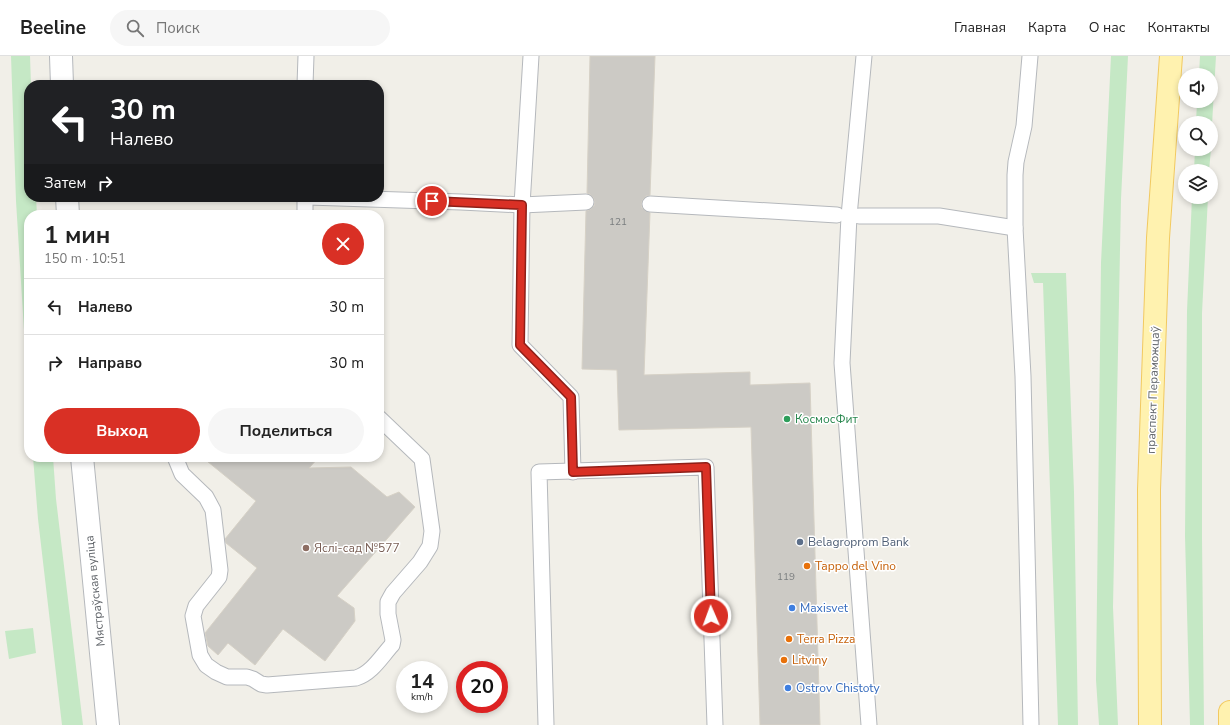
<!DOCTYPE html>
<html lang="ru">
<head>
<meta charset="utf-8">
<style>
  :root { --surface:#fff; --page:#f6f6f6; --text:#222; --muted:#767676; --line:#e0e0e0; --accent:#d93025 }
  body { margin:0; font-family:"Nunito Sans",sans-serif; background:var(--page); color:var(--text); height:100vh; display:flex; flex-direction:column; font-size:15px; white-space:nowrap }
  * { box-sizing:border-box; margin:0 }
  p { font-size:13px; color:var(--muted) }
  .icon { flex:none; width:22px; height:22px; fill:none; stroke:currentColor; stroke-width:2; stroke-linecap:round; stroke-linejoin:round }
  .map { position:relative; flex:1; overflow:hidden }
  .side { position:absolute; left:24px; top:154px; width:360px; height:252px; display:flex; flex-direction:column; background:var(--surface); border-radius:16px; box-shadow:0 2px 6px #0003 }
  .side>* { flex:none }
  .hud { position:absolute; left:24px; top:24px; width:360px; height:122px; border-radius:16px; box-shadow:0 2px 6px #0003; background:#202124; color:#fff; overflow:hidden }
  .tools { position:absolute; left:1178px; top:12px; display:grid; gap:8px }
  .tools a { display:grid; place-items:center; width:40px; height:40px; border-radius:50%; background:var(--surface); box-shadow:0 2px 6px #0003; font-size:20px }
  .speed { position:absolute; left:396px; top:605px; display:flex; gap:8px; font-size:20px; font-weight:700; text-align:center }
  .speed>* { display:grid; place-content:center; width:52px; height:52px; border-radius:50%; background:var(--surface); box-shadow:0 2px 6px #0003; line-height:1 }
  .speed small { font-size:10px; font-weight:400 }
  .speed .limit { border:6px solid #d22; background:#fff; color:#111 }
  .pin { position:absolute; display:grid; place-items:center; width:34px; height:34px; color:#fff; margin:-17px; border:2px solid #fff; border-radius:50%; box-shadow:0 1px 4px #0007 }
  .me { position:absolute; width:44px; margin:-22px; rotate:358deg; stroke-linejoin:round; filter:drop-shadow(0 0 3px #0008) }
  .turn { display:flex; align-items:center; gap:14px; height:84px; padding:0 20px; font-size:18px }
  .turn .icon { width:52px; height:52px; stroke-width:2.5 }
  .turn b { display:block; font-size:28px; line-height:34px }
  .then { display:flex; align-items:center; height:38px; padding:0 20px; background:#0003; gap:8px; font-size:15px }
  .round { display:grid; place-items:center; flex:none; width:42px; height:42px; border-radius:21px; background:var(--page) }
  .head { display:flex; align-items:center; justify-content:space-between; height:68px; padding:0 20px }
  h1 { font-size:24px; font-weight:700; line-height:30px }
  .primary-button { display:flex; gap:8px; margin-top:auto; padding:8px 20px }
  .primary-button a { flex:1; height:46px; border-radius:24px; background:var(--accent); color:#fff; font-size:16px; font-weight:700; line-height:46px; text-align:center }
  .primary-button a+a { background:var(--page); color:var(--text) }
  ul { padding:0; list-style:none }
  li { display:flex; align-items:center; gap:12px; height:56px; padding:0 20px; border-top:1px solid var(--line) }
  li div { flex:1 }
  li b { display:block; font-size:15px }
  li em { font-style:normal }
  header { display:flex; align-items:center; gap:24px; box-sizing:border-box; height:56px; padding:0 20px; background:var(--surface); border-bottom:1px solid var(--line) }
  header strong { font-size:19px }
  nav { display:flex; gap:22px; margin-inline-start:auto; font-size:14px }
  .search { width:280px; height:36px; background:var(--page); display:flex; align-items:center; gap:10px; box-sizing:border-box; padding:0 14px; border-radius:22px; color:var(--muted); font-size:15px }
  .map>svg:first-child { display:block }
  .green { fill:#c5e8c5 }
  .building { fill:#cccac5; stroke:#d6d1c6 }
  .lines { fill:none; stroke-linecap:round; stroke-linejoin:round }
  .service-casing { stroke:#b5b8bc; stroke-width:17 }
  .tertiary-casing { stroke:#b5b8bc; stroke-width:24 }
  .primary-casing { stroke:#f2c960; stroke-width:24 }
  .service { stroke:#fff; stroke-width:15 }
  .tertiary { stroke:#fff; stroke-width:22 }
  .primary { stroke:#fff2af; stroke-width:22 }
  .route-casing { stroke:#8d1f18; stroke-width:10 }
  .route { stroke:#d93025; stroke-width:7 }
  .leisure-dot { fill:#2e9e5b; stroke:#fff; stroke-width:1.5 }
  .service-dot { fill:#5c6f8a; stroke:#fff; stroke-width:1.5 }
  .education-dot { fill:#8d6e63; stroke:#fff; stroke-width:1.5 }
  .food-dot { fill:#e8710a; stroke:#fff; stroke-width:1.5 }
  .shop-dot { fill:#3f7fe0; stroke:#fff; stroke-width:1.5 }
  .labels { text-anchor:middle; stroke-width:3; stroke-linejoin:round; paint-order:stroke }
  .number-label { font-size:10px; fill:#7a7d7f }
  .street-label { font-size:12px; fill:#5f6368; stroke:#fff }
  .leisure-label { font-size:12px; fill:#27864d; stroke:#fff; text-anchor:start }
  .service-label { font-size:12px; fill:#4e5e75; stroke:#fff; text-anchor:start }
  .education-label { font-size:12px; fill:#785e54; stroke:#fff; text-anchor:start }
  .food-label { font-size:12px; fill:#c56008; stroke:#fff; text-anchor:start }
  .shop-label { font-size:12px; fill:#366cbe; stroke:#fff; text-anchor:start }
</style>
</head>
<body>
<header>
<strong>Beeline</strong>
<div class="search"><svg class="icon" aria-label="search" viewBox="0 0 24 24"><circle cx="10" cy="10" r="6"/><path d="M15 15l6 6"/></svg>Поиск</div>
<nav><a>Главная</a><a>Карта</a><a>О нас</a><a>Контакты</a></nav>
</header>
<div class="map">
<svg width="1230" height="669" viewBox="0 0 1230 669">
  <rect width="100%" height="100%" fill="#f1efe8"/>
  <g class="green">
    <path d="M 11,0 L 30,0 L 31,29 L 29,29 L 29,141 L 36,141 L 37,159 L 29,159 L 29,355 L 16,145 Z"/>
    <path d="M 1111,0 L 1128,0 L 1121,143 L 1113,551 L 1118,669 L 1099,669 L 1096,624 L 1101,207 Z"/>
    <path d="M 1200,0 L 1216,0 L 1211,86 L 1211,67 L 1196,67 L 1197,45 L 1211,45 L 1211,19 L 1199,19 Z"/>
    <path d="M 1195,93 L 1211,93 L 1209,115 L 1194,115 Z"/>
    <path d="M 1192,141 L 1208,141 L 1202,257 L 1202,482 L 1204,669 L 1190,669 L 1185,480 L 1187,255 Z"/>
    <path d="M 1031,217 L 1066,217 L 1074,436 L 1078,669 L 1058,669 L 1043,227 L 1034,227 Z"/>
    <path d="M 33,401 L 53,401 L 56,443 L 83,669 L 62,669 L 38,463 Z"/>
    <path d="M 33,572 L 36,597 L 9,603 L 5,575 Z"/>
  </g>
  <g class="building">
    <path d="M 590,0 L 655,0 L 650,139 L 646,140 L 643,143 L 641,148 L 642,152 L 645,155 L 650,157 L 644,319 L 750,316 L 750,329 L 810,327 L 820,669 L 760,669 L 751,371 L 619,374 L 617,314 L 582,313 L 586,155 L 591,153 L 594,150 L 595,146 L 593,141 L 590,138 L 587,137 Z"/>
    <path d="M 202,401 L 319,401 L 309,412 L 351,411 L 387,441 L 399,436 L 415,451 L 337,540 L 354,552 L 355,565 L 325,605 L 283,573 L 255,609 L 228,587 L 218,599 L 208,590 L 205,577 L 257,512 L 226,487 L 225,483 L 256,445 Z"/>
  </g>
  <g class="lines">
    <g class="service-casing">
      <g id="service">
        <path d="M 531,0 L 522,149 L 520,289 L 571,341 L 573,416"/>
        <path d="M 864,0 L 849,160 L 842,307 L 869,669"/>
        <path d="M 1030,0 L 1024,70 L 1016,106 L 1015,119 L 1015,172 L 1023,320 L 1031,669"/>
        <path d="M 305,29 L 306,0"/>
        <path d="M 305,141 L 305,159"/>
        <path d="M 308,141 L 461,146 L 522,149 L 586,146"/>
        <path d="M 650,148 L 837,159"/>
        <path d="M 859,160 L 939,160 L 1015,172"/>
        <path d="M 175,401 L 182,418 L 206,441 L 213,454 L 220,514 L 219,521 L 196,550 L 193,560 L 200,599 L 206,609 L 216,616 L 227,621 L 247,621 L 253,623 L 261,628 L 267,629 L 356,622 C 372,617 381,601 392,589 L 393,584 L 388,558 L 388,546 L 393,537 L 420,506 L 430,490 L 432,475 L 422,403 L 379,362"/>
        <path d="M 546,669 L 539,416 L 706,411 L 715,669"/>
      </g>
    </g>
    <g class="tertiary-casing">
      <g id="tertiary">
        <path d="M 61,0 L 62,29"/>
        <path d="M 67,141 L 68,159"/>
        <path d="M 82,401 L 108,669"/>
      </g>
    </g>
    <g class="primary-casing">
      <g id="primary">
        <path d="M 1150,669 L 1149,434 L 1158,182 L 1171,0"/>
        <path d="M 1230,669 L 1230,656"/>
      </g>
    </g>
    <use href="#service" class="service"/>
    <use href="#tertiary" class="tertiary"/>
    <use href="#primary" class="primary"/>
  </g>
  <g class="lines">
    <g class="route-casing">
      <path id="route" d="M 432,145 L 522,149 L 520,289 L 571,341 L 573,416 L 706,411 L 711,560"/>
    </g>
    <use href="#route" class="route"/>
  </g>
  <circle class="leisure-dot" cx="787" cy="363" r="4"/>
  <circle class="service-dot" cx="800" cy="486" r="4"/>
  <circle class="education-dot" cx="306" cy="492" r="4"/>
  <g class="food-dot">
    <circle cx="807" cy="510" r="4"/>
    <circle cx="789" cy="583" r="4"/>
    <circle cx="784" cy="604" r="4"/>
  </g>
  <g class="shop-dot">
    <circle cx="792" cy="552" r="4"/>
    <circle cx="788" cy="632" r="4"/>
  </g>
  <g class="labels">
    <g class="number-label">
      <text x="618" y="169">121</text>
      <text x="786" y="524">119</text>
    </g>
    <g class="street-label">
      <text transform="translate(1153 334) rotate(-88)" y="4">праспект Пераможцаў</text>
      <text transform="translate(95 535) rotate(-96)" y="4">Мястраўская вуліца</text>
    </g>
    <g class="leisure-label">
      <text x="795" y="367">КосмосФит</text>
    </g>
    <g class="service-label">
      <text x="808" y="490">Belagroprom Bank</text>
    </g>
    <g class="education-label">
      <text x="314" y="496">Яслі-сад №577</text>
    </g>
    <g class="food-label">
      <text x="815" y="514">Tappo del Vino</text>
      <text x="797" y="587">Terra Pizza</text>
      <text x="792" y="608">Litviny</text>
    </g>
    <g class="shop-label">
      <text x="800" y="556">Maxisvet</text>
      <text x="796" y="636">Ostrov Chistoty</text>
    </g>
  </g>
</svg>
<div class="tools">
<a><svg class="icon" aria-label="sound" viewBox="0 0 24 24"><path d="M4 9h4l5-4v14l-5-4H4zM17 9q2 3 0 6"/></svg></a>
<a><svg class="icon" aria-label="search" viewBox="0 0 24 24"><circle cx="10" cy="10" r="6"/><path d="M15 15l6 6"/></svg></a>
<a><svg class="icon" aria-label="layers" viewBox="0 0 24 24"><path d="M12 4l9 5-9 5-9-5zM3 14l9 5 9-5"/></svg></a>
</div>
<div class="speed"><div>14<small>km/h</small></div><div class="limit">20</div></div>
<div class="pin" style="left:432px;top:145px;background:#d93025"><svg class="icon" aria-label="arrive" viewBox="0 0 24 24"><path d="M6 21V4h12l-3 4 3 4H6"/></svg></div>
<svg class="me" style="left:711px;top:560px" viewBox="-20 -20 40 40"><circle r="17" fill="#d93025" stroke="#fff" stroke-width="3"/><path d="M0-11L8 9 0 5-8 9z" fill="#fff"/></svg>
<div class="hud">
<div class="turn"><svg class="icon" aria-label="left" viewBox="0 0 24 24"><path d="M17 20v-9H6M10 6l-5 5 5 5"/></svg><div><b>30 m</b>Налево</div></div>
<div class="then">Затем<svg class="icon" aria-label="right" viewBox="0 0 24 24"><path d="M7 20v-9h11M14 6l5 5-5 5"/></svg></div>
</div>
<section class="side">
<div class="head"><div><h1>1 мин</h1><p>150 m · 10:51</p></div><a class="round" style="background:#d93025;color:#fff"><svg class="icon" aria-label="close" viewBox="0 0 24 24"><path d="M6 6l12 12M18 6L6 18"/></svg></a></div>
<ul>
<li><svg class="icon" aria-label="left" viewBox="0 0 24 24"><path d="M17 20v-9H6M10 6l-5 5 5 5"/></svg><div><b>Налево</b></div><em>30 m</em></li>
<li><svg class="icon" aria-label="right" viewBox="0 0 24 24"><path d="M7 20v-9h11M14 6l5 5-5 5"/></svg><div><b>Направо</b></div><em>30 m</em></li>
</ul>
<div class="primary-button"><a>Выход</a><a>Поделиться</a></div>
</section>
</div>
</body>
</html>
